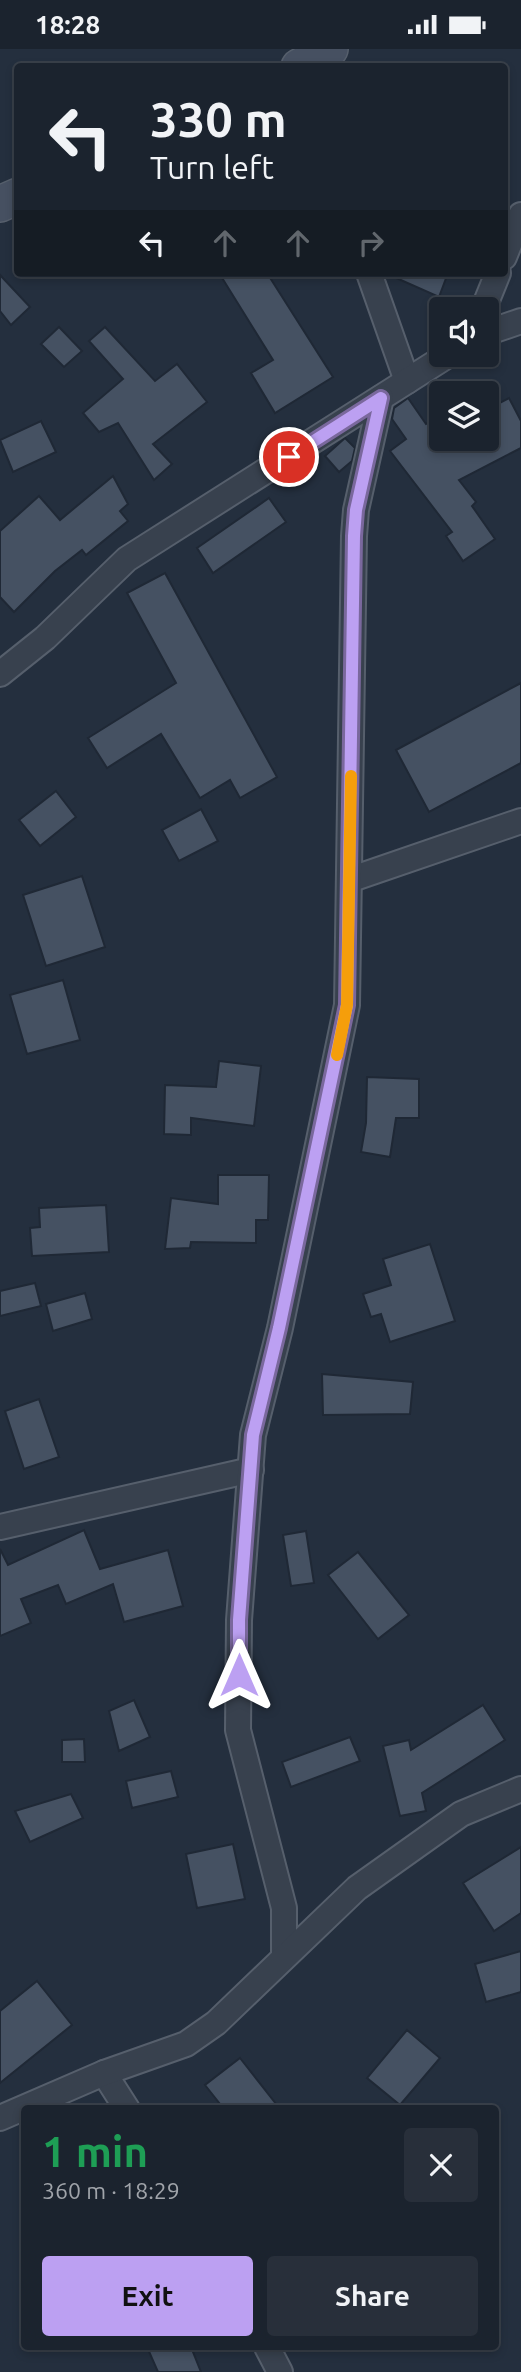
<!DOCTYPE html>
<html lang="en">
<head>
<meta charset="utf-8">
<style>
  :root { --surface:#1b232e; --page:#282f3a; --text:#f1f3f6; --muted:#a0a4aa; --line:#39404a; --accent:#bca0f2 }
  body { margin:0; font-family:Ubuntu,sans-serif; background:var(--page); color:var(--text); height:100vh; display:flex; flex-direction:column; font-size:26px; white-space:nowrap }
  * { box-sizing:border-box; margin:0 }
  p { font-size:23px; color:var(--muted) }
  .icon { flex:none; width:38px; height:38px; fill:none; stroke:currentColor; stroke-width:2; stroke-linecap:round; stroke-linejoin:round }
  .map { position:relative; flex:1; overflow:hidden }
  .sheet { position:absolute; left:21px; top:2056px; width:478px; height:245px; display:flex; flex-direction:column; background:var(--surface); border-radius:7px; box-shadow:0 4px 10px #0003,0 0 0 2px var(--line) }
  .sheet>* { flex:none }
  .hud { position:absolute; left:14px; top:14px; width:494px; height:214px; border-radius:7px; box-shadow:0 4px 10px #0003,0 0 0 2px var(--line); background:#1b232e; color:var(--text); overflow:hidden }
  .tools { position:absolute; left:429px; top:248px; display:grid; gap:14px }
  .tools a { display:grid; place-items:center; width:70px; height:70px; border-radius:7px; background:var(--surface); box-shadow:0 4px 10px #0003,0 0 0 2px var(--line); font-size:35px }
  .pin { position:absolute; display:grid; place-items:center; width:60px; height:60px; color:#fff; margin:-30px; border:4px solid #fff; border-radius:50%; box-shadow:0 2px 7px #0007 }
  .me { position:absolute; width:77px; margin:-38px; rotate:0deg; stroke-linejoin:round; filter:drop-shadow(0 0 5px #0008) }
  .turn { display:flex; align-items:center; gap:24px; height:147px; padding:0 21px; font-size:32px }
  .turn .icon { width:91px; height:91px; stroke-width:2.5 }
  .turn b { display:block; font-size:49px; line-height:60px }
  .lanes { display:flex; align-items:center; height:66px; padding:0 21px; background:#0003; justify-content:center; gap:35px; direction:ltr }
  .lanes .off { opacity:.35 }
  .round { display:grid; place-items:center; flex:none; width:74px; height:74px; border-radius:7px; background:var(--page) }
  .head { display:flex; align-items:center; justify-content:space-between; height:119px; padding:0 21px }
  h1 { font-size:42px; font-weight:700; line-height:52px; color:#1e9e55 }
  .cta { display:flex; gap:14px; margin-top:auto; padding:14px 21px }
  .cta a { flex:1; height:80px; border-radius:7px; background:var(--accent); color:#111; font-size:28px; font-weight:700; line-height:80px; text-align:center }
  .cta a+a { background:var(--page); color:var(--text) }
  .status { display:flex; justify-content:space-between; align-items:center; height:49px; padding:0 35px; background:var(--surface); direction:ltr }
  .status svg { height:19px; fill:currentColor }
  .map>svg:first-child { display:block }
  .building { fill:#455162; stroke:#1f2835; stroke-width:2 }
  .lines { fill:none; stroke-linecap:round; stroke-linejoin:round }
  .street-casing { stroke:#565f6c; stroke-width:28 }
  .secondary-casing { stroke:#565f6c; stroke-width:38 }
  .street { stroke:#38414e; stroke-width:24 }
  .secondary { stroke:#465061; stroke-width:35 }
  .route-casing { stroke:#7a689d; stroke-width:18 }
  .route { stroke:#bca0f2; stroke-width:12 }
  .slow { stroke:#f59e0b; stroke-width:12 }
</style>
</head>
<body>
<div class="status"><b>18:28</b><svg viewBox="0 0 49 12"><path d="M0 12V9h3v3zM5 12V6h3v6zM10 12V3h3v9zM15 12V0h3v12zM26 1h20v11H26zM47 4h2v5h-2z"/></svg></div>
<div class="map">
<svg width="521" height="2323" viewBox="0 0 521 2323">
  <rect width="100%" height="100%" fill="#242f3e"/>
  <g class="building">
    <path d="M 219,224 L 267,224 L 333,328 L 275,364 L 251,324 L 273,311 Z"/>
    <path d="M 385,224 L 448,224 L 439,248 Z"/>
    <path d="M 0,226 L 30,258 L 11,276 L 0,262 Z"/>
    <path d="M 59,278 L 82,302 L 64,318 L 41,295 Z"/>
    <path d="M 105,278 L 155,332 L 177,315 L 207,353 L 153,395 L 172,415 L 154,431 L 118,374 L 99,383 L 83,364 L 123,330 L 89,292 Z"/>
    <path d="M 408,349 L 426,375 L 441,367 L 441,390 L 486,390 L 486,361 L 509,349 L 521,372 L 521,399 L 459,431 L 476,453 L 472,457 L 495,490 L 463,512 L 446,487 L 452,483 L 390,402 L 406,390 L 392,370 L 394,359 Z"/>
    <path d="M 41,372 L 56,403 L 13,423 L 0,391 Z"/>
    <path d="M 345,389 L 355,399 L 352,412 L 339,423 L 325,407 Z"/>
    <path d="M 113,427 L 128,455 L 120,462 L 128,472 L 86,506 L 82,501 L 55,522 L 14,563 L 0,548 L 0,482 L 39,447 L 60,471 Z"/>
    <path d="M 269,449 L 286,473 L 213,524 L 197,499 Z"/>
    <path d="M 165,524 L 277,728 L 240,749 L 230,731 L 200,749 L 161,685 L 107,719 L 88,689 L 176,634 L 127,544 Z"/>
    <path d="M 521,634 L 521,714 L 429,763 L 396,701 Z"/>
    <path d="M 56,742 L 76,768 L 40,797 L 19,771 Z"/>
    <path d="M 201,760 L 218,792 L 179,812 L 162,781 Z"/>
    <path d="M 82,827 L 105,898 L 46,917 L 23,846 Z"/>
    <path d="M 63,931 L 80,991 L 27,1005 L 10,946 Z"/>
    <path d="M 219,1012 L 261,1017 L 254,1077 L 191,1069 L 191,1086 L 164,1085 L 165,1036 L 216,1038 Z"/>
    <path d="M 367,1028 L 419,1030 L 419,1069 L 396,1069 L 390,1108 L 361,1103 L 366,1074 Z"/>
    <path d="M 218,1126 L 269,1126 L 268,1171 L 256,1171 L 256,1194 L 191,1193 L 190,1199 L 165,1200 L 171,1149 L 218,1155 Z"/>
    <path d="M 106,1156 L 109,1203 L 32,1207 L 30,1179 L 40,1178 L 39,1159 Z"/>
    <path d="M 430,1195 L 455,1272 L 390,1293 L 381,1265 L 371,1268 L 363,1245 L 391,1236 L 383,1210 Z"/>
    <path d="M 35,1234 L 41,1257 L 0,1267 L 0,1242 Z"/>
    <path d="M 85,1244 L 92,1270 L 53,1282 L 46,1255 Z"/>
    <path d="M 322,1325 L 413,1333 L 410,1365 L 323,1366 Z"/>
    <path d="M 39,1350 L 59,1408 L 24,1420 L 5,1362 Z"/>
    <path d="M 84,1481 L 100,1520 L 168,1501 L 183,1557 L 124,1573 L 113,1535 L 66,1555 L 58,1536 L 21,1550 L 31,1574 L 0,1587 L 0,1500 L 8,1516 Z"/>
    <path d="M 306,1482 L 314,1534 L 291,1537 L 283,1486 Z"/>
    <path d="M 358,1503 L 409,1566 L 378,1590 L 328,1526 Z"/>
    <path d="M 134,1651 L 150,1688 L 119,1702 L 109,1662 Z"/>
    <path d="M 483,1656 L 505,1691 L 422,1744 L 426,1762 L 400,1767 L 383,1697 L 409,1691 L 411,1701 Z"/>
    <path d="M 350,1688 L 360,1712 L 291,1738 L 282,1713 Z"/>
    <path d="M 84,1690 L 85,1713 L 62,1713 L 62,1691 Z"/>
    <path d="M 171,1722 L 178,1748 L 132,1759 L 126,1732 Z"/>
    <path d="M 71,1745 L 83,1769 L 30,1793 L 15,1762 Z"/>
    <path d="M 233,1795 L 245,1850 L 197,1859 L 186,1805 Z"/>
    <path d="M 521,1798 L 521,1864 L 494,1882 L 463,1834 Z"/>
    <path d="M 521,1902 L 521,1943 L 486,1953 L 475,1915 Z"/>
    <path d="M 37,1932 L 72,1976 L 0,2034 L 0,1962 Z"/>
    <path d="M 407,1981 L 440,2009 L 400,2056 L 367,2029 Z"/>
    <path d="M 240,2009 L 280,2060 L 224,2060 L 205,2036 Z"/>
    <path d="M 147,2298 L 191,2298 L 201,2323 L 158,2323 Z"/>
  </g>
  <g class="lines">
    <g class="street-casing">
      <g id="street">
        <path d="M 504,208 L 521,166"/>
        <path d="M 369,224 L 407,332"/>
        <path d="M 483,261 L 498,224"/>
        <path d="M 486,284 L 521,272"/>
        <path d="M 0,625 L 45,589 L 127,510 L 448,306"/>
        <path d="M 349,831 L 521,772"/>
        <path d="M 0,1478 L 251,1421"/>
        <path d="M 284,1907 L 284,1859 L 238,1681 L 239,1571 L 253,1386 L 280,1279 L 347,956 L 354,487 L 356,461 L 381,349"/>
        <path d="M 104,2024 L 127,2060"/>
        <path d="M 0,2069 L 104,2024 L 186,1995 L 216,1974 L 357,1839 L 461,1765 L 521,1740"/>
        <path d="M 267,2298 L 280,2323"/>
      </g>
    </g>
    <g class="secondary-casing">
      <g id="secondary">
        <path d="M 299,18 L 330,0"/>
        <path d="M 0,155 L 18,147"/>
      </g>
    </g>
    <use href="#street" class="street"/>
    <use href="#secondary" class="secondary"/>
  </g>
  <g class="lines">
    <g class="route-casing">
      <path id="route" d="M 239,1626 L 239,1571 L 253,1386 L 279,1279 L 347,956 L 354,487 L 356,461 L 381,349 L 289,408"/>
    </g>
    <use href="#route" class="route"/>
    <path class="slow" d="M 337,1006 L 347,956 L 351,727"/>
  </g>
</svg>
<div class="tools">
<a><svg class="icon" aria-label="sound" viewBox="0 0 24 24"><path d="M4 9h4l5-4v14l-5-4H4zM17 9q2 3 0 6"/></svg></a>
<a><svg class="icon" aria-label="layers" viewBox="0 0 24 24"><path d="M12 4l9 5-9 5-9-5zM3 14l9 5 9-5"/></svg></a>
</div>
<div class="pin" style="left:289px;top:408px;background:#d93025"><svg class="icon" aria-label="arrive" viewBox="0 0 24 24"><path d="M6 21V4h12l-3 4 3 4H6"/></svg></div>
<svg class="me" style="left:239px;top:1626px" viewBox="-20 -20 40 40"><path d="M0-17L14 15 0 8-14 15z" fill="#bca0f2" stroke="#fff" stroke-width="4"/></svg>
<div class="hud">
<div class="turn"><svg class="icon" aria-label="left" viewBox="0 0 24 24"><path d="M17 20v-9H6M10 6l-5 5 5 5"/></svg><div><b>330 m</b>Turn left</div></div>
<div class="lanes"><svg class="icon" aria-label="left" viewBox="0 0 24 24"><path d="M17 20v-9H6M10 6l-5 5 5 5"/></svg><svg class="icon off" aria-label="ahead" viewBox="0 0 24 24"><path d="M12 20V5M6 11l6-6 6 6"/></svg><svg class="icon off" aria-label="ahead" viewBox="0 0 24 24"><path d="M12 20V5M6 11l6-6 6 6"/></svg><svg class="icon off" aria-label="right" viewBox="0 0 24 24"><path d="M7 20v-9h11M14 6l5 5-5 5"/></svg></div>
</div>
<section class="sheet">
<div class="head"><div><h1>1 min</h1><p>360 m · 18:29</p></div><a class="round"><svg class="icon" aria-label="close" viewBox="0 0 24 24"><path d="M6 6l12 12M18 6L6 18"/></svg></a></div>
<div class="cta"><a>Exit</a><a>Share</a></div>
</section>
</div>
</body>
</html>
